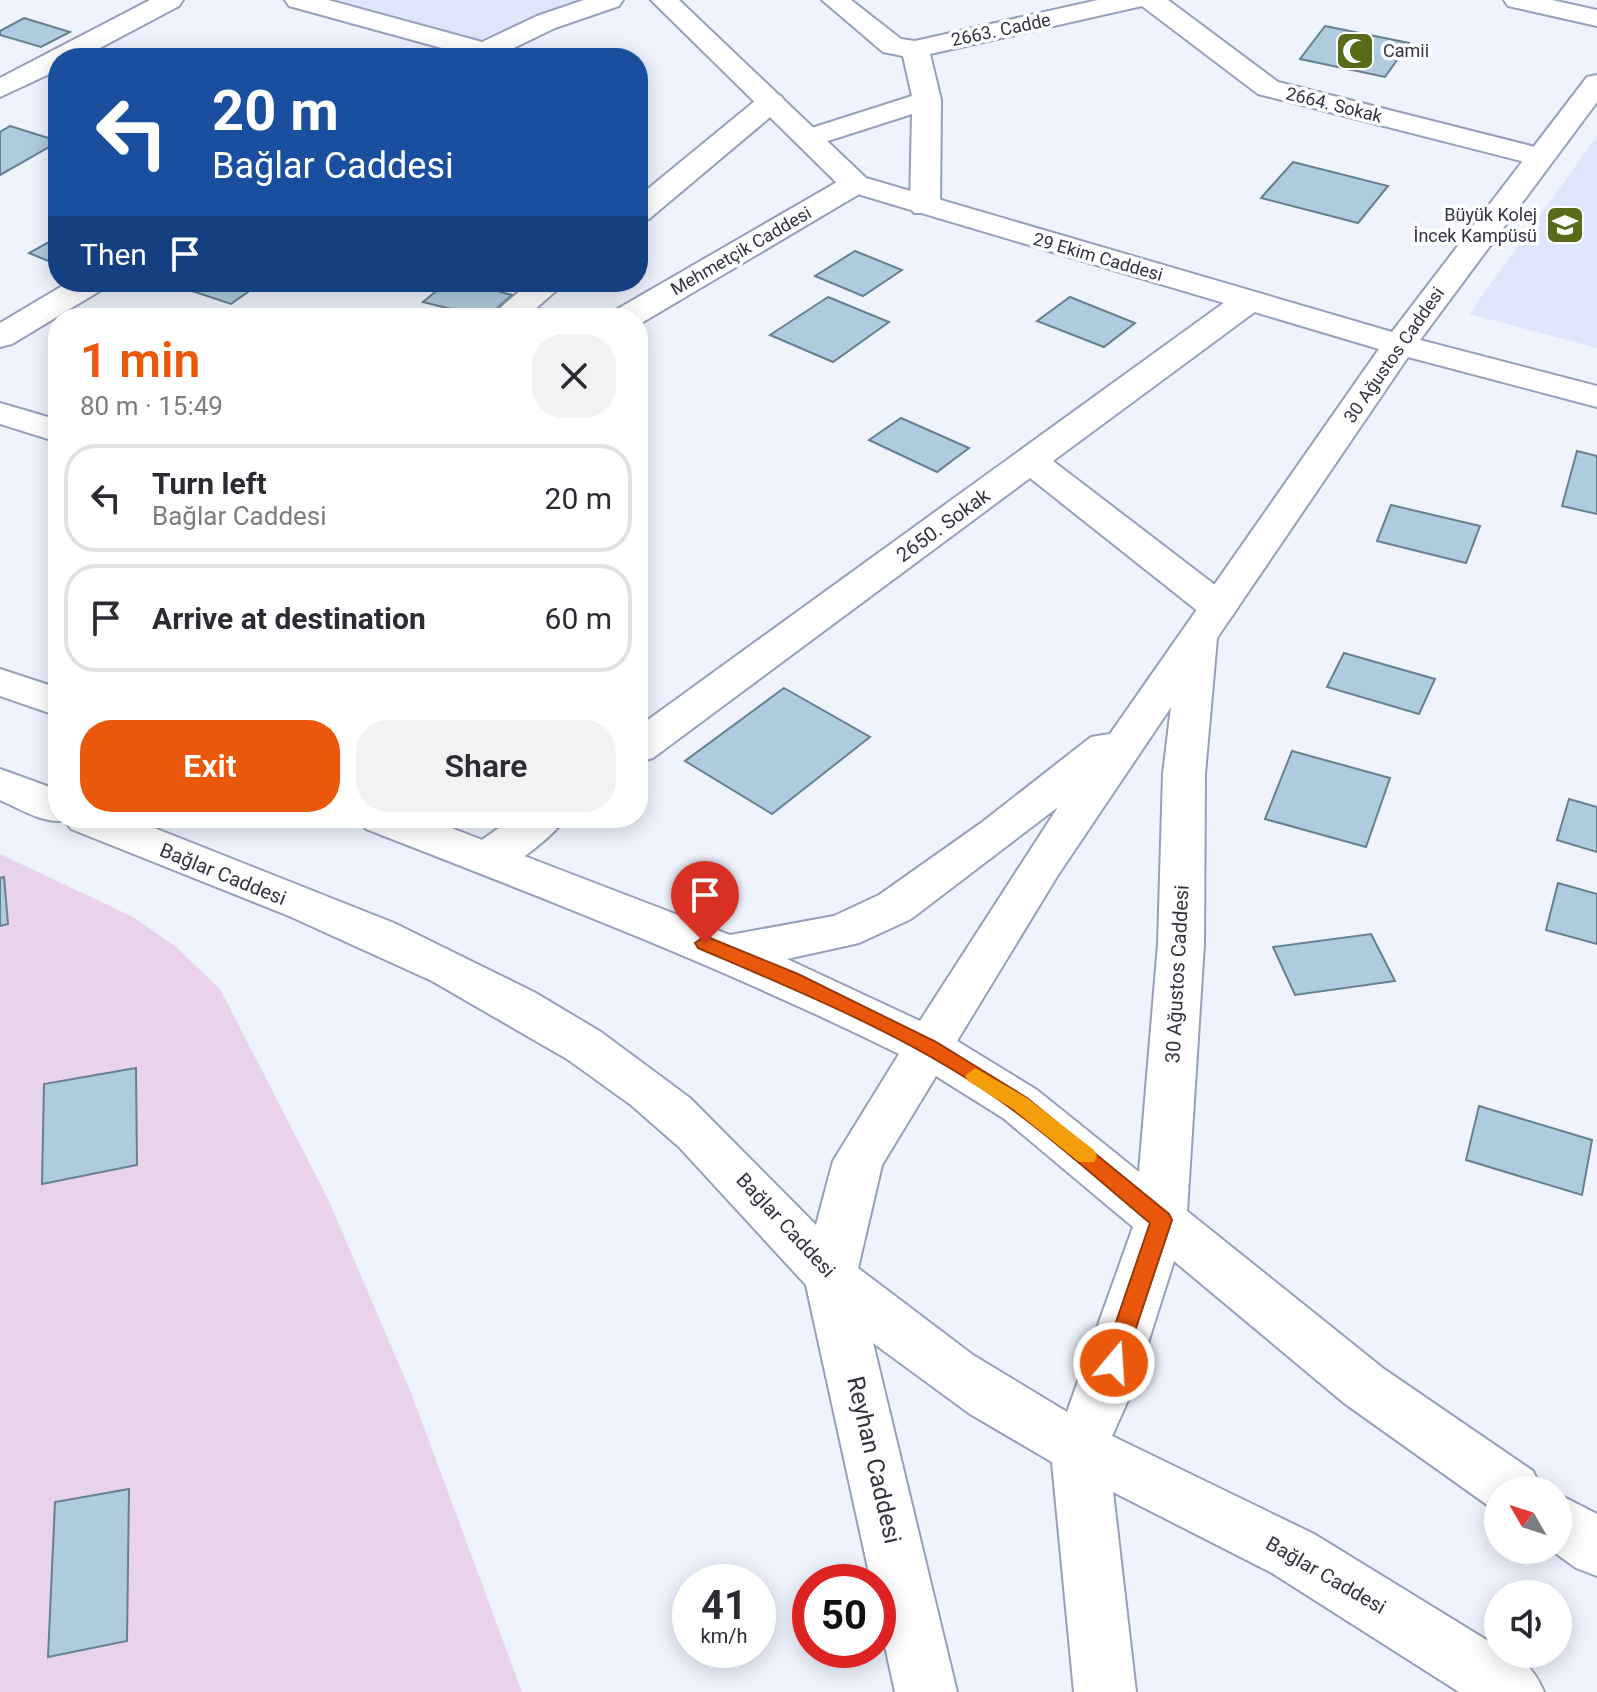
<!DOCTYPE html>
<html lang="en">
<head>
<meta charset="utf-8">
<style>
  :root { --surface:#fff; --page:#f2f2f3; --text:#2b2b33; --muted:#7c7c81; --line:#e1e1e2; --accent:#ea580c }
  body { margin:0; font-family:Roboto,sans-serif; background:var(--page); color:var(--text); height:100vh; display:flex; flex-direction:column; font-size:30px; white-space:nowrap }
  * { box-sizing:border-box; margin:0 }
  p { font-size:26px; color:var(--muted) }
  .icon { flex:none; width:44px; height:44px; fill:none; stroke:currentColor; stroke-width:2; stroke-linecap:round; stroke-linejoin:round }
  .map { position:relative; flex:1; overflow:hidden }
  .details { position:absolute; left:48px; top:308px; width:600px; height:520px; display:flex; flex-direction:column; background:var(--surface); border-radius:32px; box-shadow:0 4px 20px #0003 }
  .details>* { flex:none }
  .hud { position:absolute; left:48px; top:48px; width:600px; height:244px; border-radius:32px; box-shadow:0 4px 20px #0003; background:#1a4fa0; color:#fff; overflow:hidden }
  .needle { width:52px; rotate:309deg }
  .fabs { position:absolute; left:1484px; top:1476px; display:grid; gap:16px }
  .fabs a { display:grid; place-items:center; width:88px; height:88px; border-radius:50%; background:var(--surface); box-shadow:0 4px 20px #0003; font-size:40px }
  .speed { position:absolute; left:672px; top:1564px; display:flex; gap:16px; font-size:40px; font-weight:700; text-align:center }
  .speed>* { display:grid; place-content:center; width:104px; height:104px; border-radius:50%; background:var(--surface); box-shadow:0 4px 20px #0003; line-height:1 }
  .speed small { font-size:20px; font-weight:400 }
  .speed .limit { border:12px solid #d22; background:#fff; color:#111 }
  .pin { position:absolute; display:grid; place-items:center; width:68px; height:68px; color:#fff; margin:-82px -34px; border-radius:50% 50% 50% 0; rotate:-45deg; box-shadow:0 0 8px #0007 }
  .pin .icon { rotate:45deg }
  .me { position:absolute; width:88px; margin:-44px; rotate:18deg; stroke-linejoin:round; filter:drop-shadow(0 0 6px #0008) }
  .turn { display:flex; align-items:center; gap:28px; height:168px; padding:0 32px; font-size:36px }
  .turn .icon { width:104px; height:104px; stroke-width:2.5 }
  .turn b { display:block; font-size:56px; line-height:68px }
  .then { display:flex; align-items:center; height:76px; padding:0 32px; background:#0003; gap:16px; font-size:30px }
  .round { display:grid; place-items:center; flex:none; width:84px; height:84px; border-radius:32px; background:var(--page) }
  .summary { display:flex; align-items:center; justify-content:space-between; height:136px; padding:0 32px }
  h1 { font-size:48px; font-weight:600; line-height:60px; color:var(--accent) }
  .cta { display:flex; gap:16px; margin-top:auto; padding:16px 32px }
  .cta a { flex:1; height:92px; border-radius:32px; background:var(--accent); color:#fff; font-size:32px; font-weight:600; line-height:92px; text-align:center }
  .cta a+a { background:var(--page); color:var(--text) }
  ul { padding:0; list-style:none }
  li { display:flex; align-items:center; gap:24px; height:108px; margin:0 16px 12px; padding:0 16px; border:4px solid var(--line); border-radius:32px }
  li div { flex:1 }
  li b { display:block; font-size:30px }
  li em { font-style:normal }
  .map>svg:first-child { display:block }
  .built { fill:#dde6fb }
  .green { fill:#e9d3ea }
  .building { fill:#afcbde; stroke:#668091; stroke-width:2 }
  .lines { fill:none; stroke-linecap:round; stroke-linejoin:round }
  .street-casing { stroke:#95a0ba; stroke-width:4 }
  .secondary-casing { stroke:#95a0ba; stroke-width:4 }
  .street { fill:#fff; fill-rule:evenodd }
  .secondary { fill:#fff; fill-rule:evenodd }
  .route { fill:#ea580c; stroke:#983908; stroke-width:2 }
  .slow { fill:#f59e0b }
  .labels { text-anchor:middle; stroke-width:7; stroke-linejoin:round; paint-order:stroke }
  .far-street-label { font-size:18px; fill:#313540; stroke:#fff }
  .far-poi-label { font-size:18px; fill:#313540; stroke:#fff; text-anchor:start }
  .street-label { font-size:20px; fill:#313540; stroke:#fff }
  .near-street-label { font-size:24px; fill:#313540; stroke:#fff }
</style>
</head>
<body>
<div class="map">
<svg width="1597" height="1692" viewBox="0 0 1597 1692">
  <rect width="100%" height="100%" fill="#eef3fe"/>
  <g class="built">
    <path d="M 335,0 L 582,0 L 479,39 Z"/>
    <path d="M 1597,136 L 1597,348 L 1469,314 Z"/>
  </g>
  <path class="green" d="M 0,854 L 133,917 L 175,946 L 220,989 L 328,1199 L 412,1395 L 522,1692 L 0,1692 Z"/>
  <g class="building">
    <path d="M 24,18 L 70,32 L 41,47 L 0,35 L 0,31 Z"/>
    <path d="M 1325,26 L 1409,43 L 1385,77 L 1300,59 Z"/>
    <path d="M 10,126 L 58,141 L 58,142 L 0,175 L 0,132 Z"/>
    <path d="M 1293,162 L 1388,186 L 1358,223 L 1261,198 Z"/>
    <path d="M 58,237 L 58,265 L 29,253 Z"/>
    <path d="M 855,251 L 902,270 L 863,296 L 815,276 Z"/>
    <path d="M 175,282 L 262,282 L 231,304 L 171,284 Z"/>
    <path d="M 447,282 L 465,282 L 512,295 L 486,318 L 423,302 Z"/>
    <path d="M 828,297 L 889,322 L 833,362 L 770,335 Z"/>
    <path d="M 1070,297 L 1135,323 L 1104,347 L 1037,321 Z"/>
    <path d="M 901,418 L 969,448 L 937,472 L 869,440 Z"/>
    <path d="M 1577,451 L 1597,456 L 1597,514 L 1562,506 Z"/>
    <path d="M 1391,505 L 1480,526 L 1466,563 L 1377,541 Z"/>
    <path d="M 1344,653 L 1435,679 L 1419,714 L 1327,687 Z"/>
    <path d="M 784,688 L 870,737 L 772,814 L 685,761 Z"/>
    <path d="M 1292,751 L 1390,778 L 1366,847 L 1265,819 Z"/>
    <path d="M 1569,799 L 1597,807 L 1597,852 L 1557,840 Z"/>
    <path d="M 4,877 L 8,924 L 0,926 L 0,878 Z"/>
    <path d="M 1558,883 L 1597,894 L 1597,944 L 1546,930 Z"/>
    <path d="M 1371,934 L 1395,981 L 1295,995 L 1273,947 Z"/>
    <path d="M 136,1068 L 137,1165 L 42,1184 L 44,1084 Z"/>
    <path d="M 1479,1106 L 1592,1140 L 1582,1195 L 1466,1160 Z"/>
    <path d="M 129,1489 L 127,1641 L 48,1657 L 55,1502 Z"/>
  </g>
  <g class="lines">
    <g class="street-casing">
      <g id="street">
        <path d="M 150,0 L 183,0 L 179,6 L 81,58 L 58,58 L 58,70 L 0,97 L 0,78 Z"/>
        <path d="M 285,0 L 328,0 L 482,42 L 537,16 L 584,0 L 623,0 L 619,6 L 555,28 L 493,58 L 457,58 L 460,53 L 289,6 Z"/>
        <path d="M 822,0 L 851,0 L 901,39 L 915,41 L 1098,0 L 1168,0 L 1278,82 L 1551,151 L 1556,157 L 1551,163 L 1541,166 L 1258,94 L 1142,6 L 930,54 L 941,100 L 940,206 L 936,213 L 914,213 L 910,206 L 912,114 L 809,147 L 799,144 L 794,138 L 799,132 L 912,96 L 903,56 L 883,52 Z"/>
        <path d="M 1504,0 L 1552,0 L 1597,10 L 1597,26 L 1508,6 Z"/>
        <path d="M 771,93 L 781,96 L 785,102 L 781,108 L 649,219 L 638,221 L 638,197 L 761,96 Z"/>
        <path d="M 855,175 L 866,178 L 870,184 L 866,190 L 638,325 L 638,318 L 610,318 L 614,311 L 844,178 Z"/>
        <path d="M 69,282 L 108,282 L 103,289 L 12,344 L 0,347 L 0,323 Z"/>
        <path d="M 530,282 L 566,282 L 525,318 L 489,318 Z"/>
        <path d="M 1248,291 L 1260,294 L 1264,301 L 1260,308 L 1053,461 L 1232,598 L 1238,607 L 1232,616 L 1218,619 L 1204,616 L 1030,478 L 653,758 L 638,762 L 638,727 L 1236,294 Z"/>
        <path d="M 0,403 L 58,420 L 58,442 L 0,424 Z"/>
        <path d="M 513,818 L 565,818 C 555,835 511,870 491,873 C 485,874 479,871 472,869 L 466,858 L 472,847 Z"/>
      </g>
    </g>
    <g class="secondary-casing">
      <g id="secondary">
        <path d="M 651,0 L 679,0 L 866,178 L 1392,332 L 1587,77 L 1597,75 L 1597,102 L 1420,340 L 1597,386 L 1597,407 L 1408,357 L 1217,638 L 1205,774 L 1204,944 L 1187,1211 L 1384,1369 L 1533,1471 L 1542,1490 L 1498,1490 L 1498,1511 L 1493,1509 L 1344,1403 L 1174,1261 L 1134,1387 L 1112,1436 L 1314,1534 L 1498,1647 L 1498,1654 C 1522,1654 1535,1671 1544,1692 L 1459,1692 L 1272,1573 L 1113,1492 L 1136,1692 L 1074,1692 L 1052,1462 L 970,1414 L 873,1343 L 957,1692 L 895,1692 L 878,1614 L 878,1582 L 871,1582 L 806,1285 L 679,1147 L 631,1105 L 567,1059 L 432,981 L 289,916 L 71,829 L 65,820 C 46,825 18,808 0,800 L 0,769 L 58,790 L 58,818 L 129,818 L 394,923 L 534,992 L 601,1032 L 690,1098 L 816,1225 L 833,1161 L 899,1054 C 725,968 546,899 366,829 L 359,818 L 425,818 L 730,935 L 834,916 L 879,895 L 981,823 L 1091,737 L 1110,734 L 1379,349 L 844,190 ZM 1171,707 L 1163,774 L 1158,944 L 1139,1172 L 1037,1090 L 957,1041 L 1058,875 ZM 1058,807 L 920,1021 L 787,959 L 859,943 L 911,919 ZM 936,1076 L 1003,1118 L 1133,1227 L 1067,1412 L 973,1355 L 858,1268 L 882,1165 Z"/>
        <path d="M 0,669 L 58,688 L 58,716 L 0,696 Z"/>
        <path d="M 1558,1494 L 1597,1514 L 1597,1576 L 1576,1568 L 1551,1550 L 1558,1550 Z"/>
      </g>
    </g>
    <use href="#street" class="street"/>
    <use href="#secondary" class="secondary"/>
  </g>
  <path class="route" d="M 705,936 L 798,974 L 936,1042 L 1027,1098 L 1169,1214 L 1172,1220 L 1122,1370 L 1114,1373 L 1106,1370 L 1102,1363 L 1150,1223 C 1104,1185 1061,1145 1013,1110 C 919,1040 805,994 698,948 L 695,943 Z"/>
  <path class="slow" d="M 975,1068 L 1027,1098 L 1094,1150 L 1097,1156 L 1094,1162 L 1079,1162 L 1013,1109 L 968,1081 L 965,1076 Z"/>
  <defs>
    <g id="mosque-square" transform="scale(2)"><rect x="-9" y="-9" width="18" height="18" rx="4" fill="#586b18" stroke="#fff"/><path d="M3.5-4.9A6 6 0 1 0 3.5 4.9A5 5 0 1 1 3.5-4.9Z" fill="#fff"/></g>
    <g id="school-square" transform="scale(2)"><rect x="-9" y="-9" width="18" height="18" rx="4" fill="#586b18" stroke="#fff"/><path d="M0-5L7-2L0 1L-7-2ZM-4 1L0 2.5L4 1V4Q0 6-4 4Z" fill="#fff"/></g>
  </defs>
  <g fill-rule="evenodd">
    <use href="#mosque-square" x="1355" y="51"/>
    <use href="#school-square" x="1565" y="225"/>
  </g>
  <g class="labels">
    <g class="far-street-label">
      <text transform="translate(1001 30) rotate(-12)" y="6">2663. Cadde</text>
      <text transform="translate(1334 105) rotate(14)" y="6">2664. Sokak</text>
      <text transform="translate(741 251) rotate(-30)" y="6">Mehmetçik Caddesi</text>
      <text transform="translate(1098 257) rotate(16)" y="6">29 Ekim Caddesi</text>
      <text transform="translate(1394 355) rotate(-55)" y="6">30 Ağustos Caddesi</text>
    </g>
    <g class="far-poi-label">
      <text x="1383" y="57">Camii</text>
      <text x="1537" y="221" text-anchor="end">Büyük Kolej<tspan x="1537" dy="21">İncek Kampüsü</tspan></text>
    </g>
    <g class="street-label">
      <text transform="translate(943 525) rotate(-36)" y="7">2650. Sokak</text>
      <text transform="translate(223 874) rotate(22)" y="7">Bağlar Caddesi</text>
      <text transform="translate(1177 974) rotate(-87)" y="7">30 Ağustos Caddesi</text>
      <text transform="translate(786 1225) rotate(47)" y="7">Bağlar Caddesi</text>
      <text transform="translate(1326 1575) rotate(30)" y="7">Bağlar Caddesi</text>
    </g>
    <g class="near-street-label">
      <text transform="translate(874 1460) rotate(77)" y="8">Reyhan Caddesi</text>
    </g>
  </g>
</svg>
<div class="fabs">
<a><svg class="needle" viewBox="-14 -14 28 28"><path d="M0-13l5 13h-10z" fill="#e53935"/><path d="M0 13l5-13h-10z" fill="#7c7c81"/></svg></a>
<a><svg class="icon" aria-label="sound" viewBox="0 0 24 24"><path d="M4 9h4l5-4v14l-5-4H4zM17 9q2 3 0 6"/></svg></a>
</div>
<div class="speed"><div>41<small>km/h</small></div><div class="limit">50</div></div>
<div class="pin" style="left:705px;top:943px;background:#d93025"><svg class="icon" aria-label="arrive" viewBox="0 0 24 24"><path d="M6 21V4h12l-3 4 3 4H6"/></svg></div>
<svg class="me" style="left:1114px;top:1363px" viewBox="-20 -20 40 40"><circle r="17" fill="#ea580c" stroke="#fff" stroke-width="3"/><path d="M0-11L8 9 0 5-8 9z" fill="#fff"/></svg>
<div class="hud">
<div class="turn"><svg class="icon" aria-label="left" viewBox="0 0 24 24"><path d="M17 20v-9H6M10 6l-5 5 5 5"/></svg><div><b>20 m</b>Bağlar Caddesi</div></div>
<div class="then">Then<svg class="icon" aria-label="arrive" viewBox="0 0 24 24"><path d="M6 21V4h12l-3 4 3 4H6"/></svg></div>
</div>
<section class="details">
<div class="summary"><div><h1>1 min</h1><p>80 m · 15:49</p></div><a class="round"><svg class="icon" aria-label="close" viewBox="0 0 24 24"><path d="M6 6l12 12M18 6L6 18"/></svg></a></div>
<ul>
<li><svg class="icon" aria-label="left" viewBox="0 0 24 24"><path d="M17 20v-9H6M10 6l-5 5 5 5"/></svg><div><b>Turn left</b><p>Bağlar Caddesi</p></div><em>20 m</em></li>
<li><svg class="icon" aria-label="arrive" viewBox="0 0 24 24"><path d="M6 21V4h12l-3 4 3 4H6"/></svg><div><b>Arrive at destination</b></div><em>60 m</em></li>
</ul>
<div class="cta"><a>Exit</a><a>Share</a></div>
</section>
</div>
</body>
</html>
